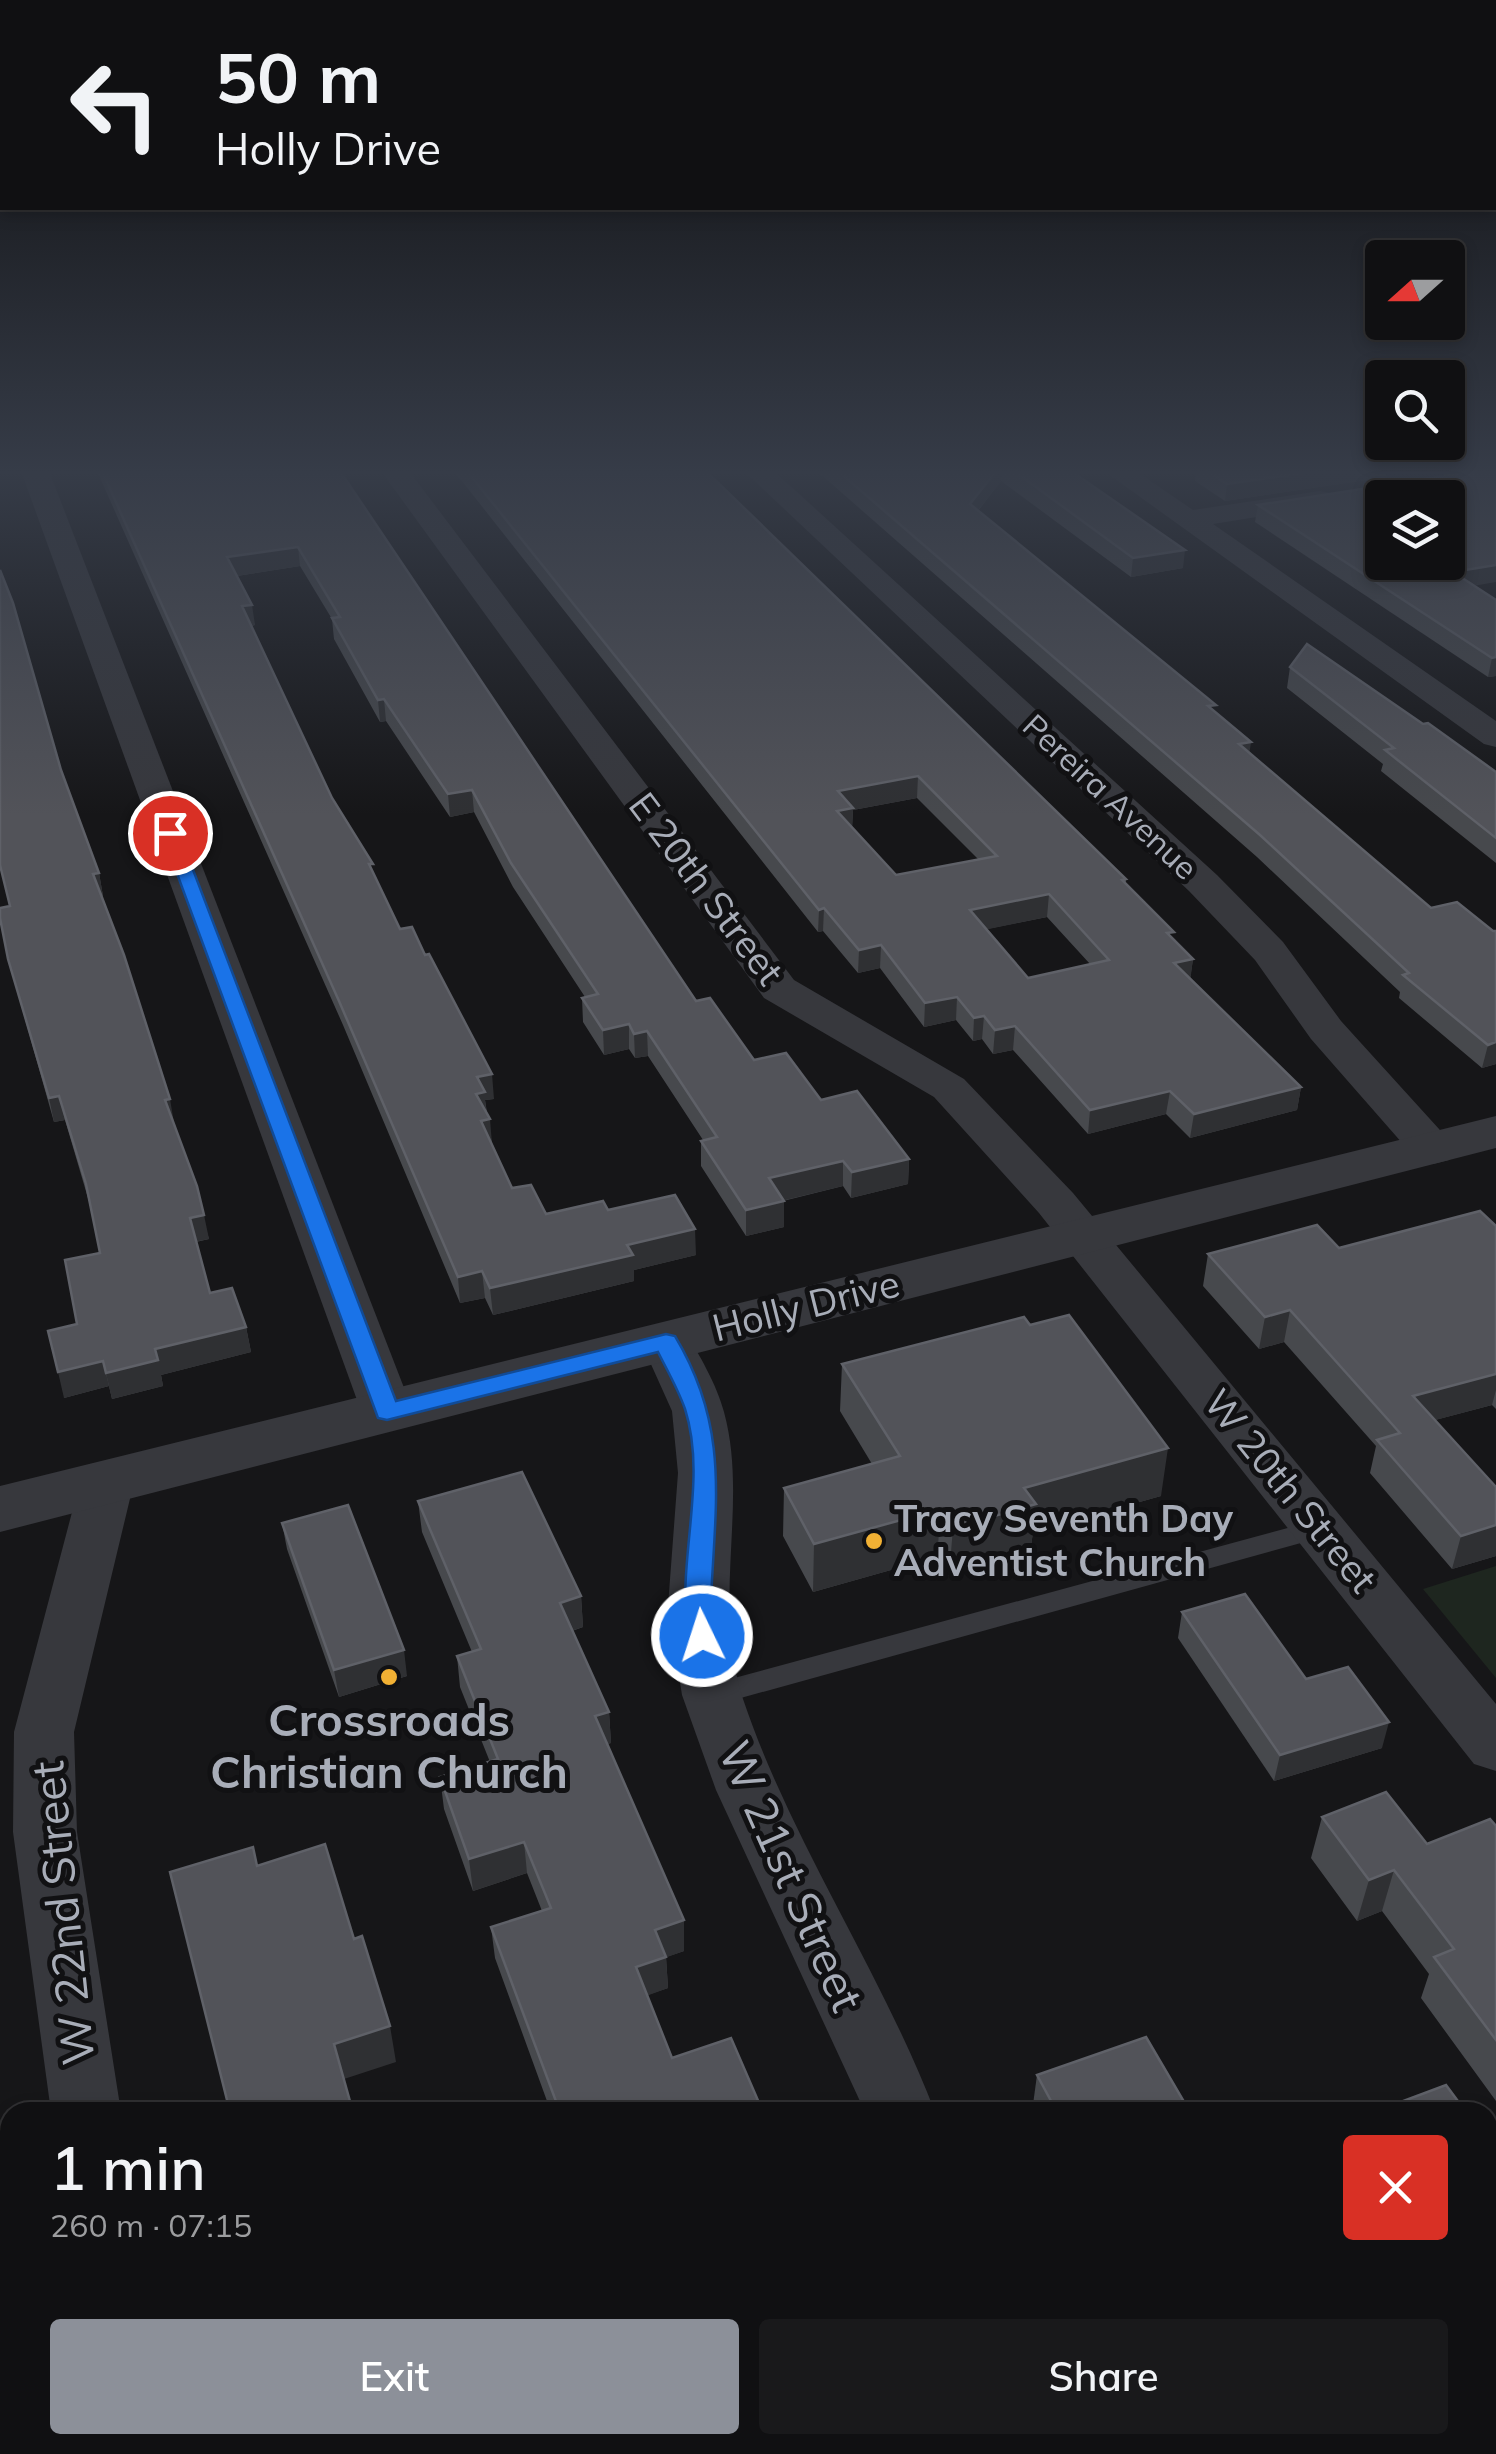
<!DOCTYPE html>
<html lang="en">
<head>
<meta charset="utf-8">
<style>
  :root { --surface:#101012; --page:#19191b; --text:#f1f3f6; --muted:#9c9d9f; --line:#303032; --accent:#8c9099 }
  body { margin:0; font-family:Mulish,sans-serif; background:var(--page); color:var(--text); height:100vh; display:flex; flex-direction:column; font-size:38px; white-space:nowrap }
  * { box-sizing:border-box; margin:0 }
  p { font-size:32px; color:var(--muted) }
  .icon { flex:none; width:55px; height:55px; fill:none; stroke:currentColor; stroke-width:2; stroke-linecap:round; stroke-linejoin:round }
  .map { position:relative; flex:1; overflow:hidden }
  .drawer { position:absolute; left:0px; top:2102px; width:1498px; height:352px; display:flex; flex-direction:column; background:var(--surface); border-radius:30px 30px 0 0; box-shadow:0 5px 15px #0003,0 0 0 2px var(--line) }
  .drawer>* { flex:none }
  .hud { position:absolute; left:0px; top:0px; width:1498px; height:210px; box-shadow:0 5px 15px #0003,0 0 0 2px var(--line); background:#101012; color:var(--text); overflow:hidden }
  .needle { width:65px; rotate:249deg }
  .controls { position:absolute; left:1365px; top:240px; display:grid; gap:20px }
  .controls a { display:grid; place-items:center; width:100px; height:100px; border-radius:10px; background:var(--surface); box-shadow:0 5px 15px #0003,0 0 0 2px var(--line); font-size:50px }
  .pin { position:absolute; display:grid; place-items:center; width:85px; height:85px; color:#fff; margin:-42px; border:5px solid #fff; border-radius:50%; box-shadow:0 2px 10px #0007 }
  .me { position:absolute; width:110px; margin:-55px; rotate:356deg; stroke-linejoin:round; filter:drop-shadow(0 0 8px #0008) }
  .turn { display:flex; align-items:center; gap:35px; height:210px; padding:0 50px; font-size:45px }
  .turn .icon { width:130px; height:130px; stroke-width:2.5 }
  .turn b { display:block; font-size:70px; line-height:85px }
  .round { display:grid; place-items:center; flex:none; width:105px; height:105px; border-radius:10px; background:var(--page) }
  .head { display:flex; align-items:center; justify-content:space-between; height:170px; padding:0 50px }
  h1 { font-size:60px; font-weight:600; line-height:75px }
  .action { display:flex; gap:20px; margin-top:auto; padding:20px 50px }
  .action a { flex:1; height:115px; border-radius:10px; background:var(--accent); color:#fff; font-size:40px; font-weight:600; line-height:115px; text-align:center }
  .action a+a { background:var(--page); color:var(--text) }
  .map>svg:first-child { display:block }
  .green { fill:#1e261f }
  .lines { fill:none; stroke-linecap:round; stroke-linejoin:round }
  .service { fill:#37383d; fill-rule:evenodd }
  .minor { fill:#37383d; fill-rule:evenodd }
  .tertiary { fill:#37383d; fill-rule:evenodd }
  .wall { fill:#47494d; fill-rule:evenodd }
  .shaded-wall { fill:#2f3033 }
  .building { fill:#525359; stroke:#5f6168; stroke-width:2.5; fill-rule:evenodd }
  .route { fill:#1a73e8; stroke:#114b97; stroke-width:2.5 }
  .poi-dot { fill:#f2b134; stroke:#111113; stroke-width:4 }
  .labels { text-anchor:middle; stroke-width:10; stroke-linejoin:round; paint-order:stroke }
  .far-street-label { font-size:32px; fill:#a8adb8; stroke:#111113 }
  .street-label { font-size:38px; fill:#a8adb8; stroke:#111113 }
  .poi-label { font-size:38px; font-weight:bold; fill:#a8adb8; stroke:#111113; text-anchor:start }
  .near-poi-label { font-size:45px; font-weight:bold; fill:#a8adb8; stroke:#111113 }
  .near-street-label { font-size:45px; fill:#a8adb8; stroke:#111113 }
</style>
</head>
<body>
<div class="map">
<svg width="1496" height="2454" viewBox="0 0 1496 2454">
  <rect width="100%" height="100%" fill="#161618"/>
  <path class="green" d="M 1496,1566 L 1496,1678 L 1423,1589 Z"/>
  <g class="lines">
    <path class="service" d="M 1321,1519 L 1330,1521 L 1334,1528 L 1330,1535 L 712,1706 L 702,1703 L 698,1695 L 702,1687 L 712,1684 Z"/>
    <g class="minor">
      <path d="M 21,471 L 49,471 L 413,1411 L 406,1424 L 387,1429 L 368,1424 L 361,1411 Z"/>
      <path d="M 381,471 L 409,471 L 794,980 L 964,1079 L 1073,1193 L 1496,1704 L 1496,1771 L 1474,1764 L 1039,1213 L 934,1097 L 764,998 Z"/>
      <path d="M 744,471 L 774,471 L 1217,875 L 1283,942 L 1341,1021 L 1449,1140 L 1456,1150 L 1449,1160 L 1433,1164 L 1417,1160 L 1311,1039 L 1255,960 L 1189,891 Z"/>
      <path d="M 1104,471 L 1136,471 L 1193,510 L 1320,491 L 1330,493 L 1334,499 L 1330,505 L 1213,524 L 1496,721 L 1496,747 L 1484,744 Z"/>
      <path d="M 666,1325 L 684,1330 C 699,1354 717,1385 724,1412 C 749,1503 711,1600 743,1699 C 792,1844 881,1971 935,2112 L 865,2112 L 716,1790 L 682,1695 L 668,1606 L 678,1473 L 672,1411 L 641,1342 L 648,1330 Z"/>
      <path d="M 107,1463 L 126,1469 L 134,1482 L 74,1732 L 77,1832 L 121,2112 L 51,2112 L 13,1832 L 14,1732 L 80,1482 L 88,1469 Z"/>
      <path d="M 104,2445 L 184,2445 L 185,2454 L 105,2454 Z"/>
      <path d="M 1017,2445 L 1097,2445 L 1101,2454 L 1021,2454 Z"/>
    </g>
    <path class="tertiary" d="M 1496,1116 L 1496,1148 L 0,1532 L 0,1486 Z"/>
  </g>
  <g class="wall">
    <path d="M 97,471 L 340,471 L 696,1001 L 754,1060 L 821,1100 L 909,1159 L 908,1184 L 851,1198 L 843,1186 L 783,1201 L 784,1227 L 746,1236 L 701,1166 L 701,1141 L 703,1140 L 648,1056 L 635,1058 L 629,1049 L 604,1055 L 583,1022 L 582,998 L 585,997 L 513,887 L 474,812 L 450,817 L 386,721 L 380,722 L 334,639 L 332,619 L 300,566 L 237,576 L 255,625 L 251,626 L 332,798 L 374,875 L 400,929 L 494,1099 L 485,1100 L 492,1144 L 512,1188 L 546,1214 L 608,1210 L 696,1255 L 634,1270 L 634,1281 L 493,1315 L 485,1298 L 460,1303 L 343,1025 Z"/>
    <path d="M 454,471 L 706,471 L 1126,879 L 1126,884 L 1173,939 L 1193,959 L 1190,979 L 1301,1087 L 1297,1110 L 1190,1138 L 1166,1114 L 1088,1134 L 1013,1050 L 993,1054 L 982,1039 L 973,1041 L 956,1020 L 924,1027 L 880,968 L 858,973 L 823,931 L 818,932 ZM 917,798 L 978,859 L 896,875 L 852,828 L 853,810 ZM 1047,917 L 1090,964 L 1028,978 L 987,929 Z"/>
    <path d="M 817,471 L 1074,471 L 1183,568 L 1131,577 L 1001,481 L 978,511 L 1215,712 L 1249,753 L 1431,908 L 1496,1064 L 1482,1068 L 1399,998 L 1400,992 L 1257,857 Z"/>
    <path d="M 1196,471 L 1427,471 L 1225,501 L 1195,481 Z"/>
    <path d="M 1258,505 L 1475,586 L 1496,600 L 1496,676 L 1488,677 L 1255,522 Z"/>
    <path d="M 1290,667 L 1496,772 L 1496,863 L 1381,771 L 1383,764 L 1287,688 Z"/>
    <path d="M 61,770 L 99,873 L 103,896 L 101,896 L 174,1123 L 209,1239 L 196,1242 L 210,1293 L 246,1327 L 251,1352 L 161,1375 L 163,1386 L 112,1399 L 109,1386 L 64,1398 L 77,1324 L 100,1253 L 90,1205 L 65,1120 L 54,1122 L 8,959 L 10,906 Z"/>
    <path d="M 1496,1226 L 1496,1409 L 1492,1405 L 1435,1420 L 1496,1487 L 1496,1556 L 1452,1569 L 1370,1473 L 1376,1446 L 1284,1342 L 1259,1349 L 1203,1286 L 1208,1254 L 1339,1248 Z"/>
    <path d="M 842,1364 L 1161,1496 L 1033,1532 L 1030,1553 L 949,1576 L 937,1557 L 813,1592 L 783,1536 L 784,1488 L 872,1464 L 840,1411 Z"/>
    <path d="M 418,1501 L 581,1596 L 583,1627 L 572,1631 L 609,1712 L 611,1743 L 607,1744 L 684,1920 L 684,1951 L 666,1957 L 668,1988 L 647,1995 L 672,2058 L 763,2112 L 551,2112 L 495,1958 L 491,1927 L 542,1911 L 527,1873 L 473,1891 L 444,1809 L 440,1777 L 490,1762 L 460,1687 L 457,1656 L 472,1652 L 422,1532 Z"/>
    <path d="M 282,1523 L 407,1676 L 339,1697 L 287,1549 Z"/>
    <path d="M 1182,1612 L 1306,1679 L 1382,1748 L 1274,1781 L 1178,1638 Z"/>
    <path d="M 1322,1817 L 1427,1844 L 1496,1826 L 1496,2101 L 1421,1998 L 1429,1974 L 1382,1911 L 1357,1921 L 1311,1858 Z"/>
    <path d="M 1037,2075 L 1190,2112 L 1032,2112 Z"/>
    <path d="M 663,2445 L 907,2445 L 911,2454 L 667,2454 Z"/>
    <path d="M 1202,2445 L 1488,2445 L 1496,2454 L 1206,2454 Z"/>
  </g>
  <g class="shaded-wall">
    <path d="M 996,471 L 1002,471 L 1001,481 L 969,522 L 970,504 Z"/>
    <path d="M 1316,471 L 1427,471 L 1225,501 L 1227,484 Z"/>
    <path d="M 298,547 L 300,566 L 230,577 L 227,557 Z"/>
    <path d="M 1185,550 L 1183,568 L 1131,577 L 1133,558 Z"/>
    <path d="M 1496,565 L 1496,582 L 1450,590 L 1453,572 Z"/>
    <path d="M 252,605 L 255,625 L 245,627 L 242,606 Z"/>
    <path d="M 1496,657 L 1496,676 L 1488,677 L 1492,658 Z"/>
    <path d="M 384,699 L 386,721 L 380,722 L 378,700 Z"/>
    <path d="M 1251,742 L 1248,763 L 1239,744 Z"/>
    <path d="M 918,776 L 917,798 L 853,810 L 852,830 L 836,833 L 838,791 Z"/>
    <path d="M 472,790 L 474,812 L 450,817 L 448,794 Z"/>
    <path d="M 99,873 L 103,896 L 97,897 L 93,874 Z"/>
    <path d="M 1049,894 L 1047,917 L 969,933 L 970,910 Z"/>
    <path d="M 824,908 L 823,931 L 818,932 L 819,910 Z"/>
    <path d="M 881,945 L 880,968 L 858,973 L 859,950 Z"/>
    <path d="M 1193,959 L 1190,982 L 1174,963 Z"/>
    <path d="M 957,997 L 956,1020 L 924,1027 L 925,1003 Z"/>
    <path d="M 984,1016 L 982,1039 L 973,1041 L 974,1018 Z"/>
    <path d="M 629,1024 L 629,1049 L 604,1055 L 603,1030 Z"/>
    <path d="M 1015,1026 L 1013,1050 L 993,1054 L 995,1030 Z"/>
    <path d="M 647,1031 L 648,1056 L 635,1058 L 634,1034 Z"/>
    <path d="M 1496,1042 L 1496,1064 L 1482,1068 L 1488,1045 Z"/>
    <path d="M 492,1074 L 494,1099 L 485,1100 L 487,1117 L 476,1094 L 477,1077 Z"/>
    <path d="M 1301,1087 L 1297,1110 L 1190,1138 L 1194,1114 Z"/>
    <path d="M 1170,1091 L 1166,1114 L 1088,1134 L 1090,1110 Z"/>
    <path d="M 59,1096 L 65,1120 L 54,1122 L 49,1098 Z"/>
    <path d="M 170,1099 L 174,1123 L 169,1124 L 165,1100 Z"/>
    <path d="M 490,1119 L 492,1144 L 481,1121 Z"/>
    <path d="M 909,1159 L 908,1184 L 851,1198 L 852,1172 Z"/>
    <path d="M 843,1161 L 843,1186 L 769,1204 L 769,1178 Z"/>
    <path d="M 784,1201 L 784,1227 L 746,1236 L 746,1210 Z"/>
    <path d="M 204,1215 L 209,1239 L 194,1242 L 190,1218 Z"/>
    <path d="M 695,1229 L 696,1255 L 634,1270 L 634,1281 L 493,1315 L 490,1288 L 627,1245 Z"/>
    <path d="M 482,1271 L 485,1298 L 460,1303 L 458,1277 Z"/>
    <path d="M 1290,1310 L 1284,1342 L 1259,1349 L 1265,1317 Z"/>
    <path d="M 246,1327 L 251,1352 L 161,1375 L 163,1386 L 112,1399 L 106,1373 L 155,1349 Z"/>
    <path d="M 103,1361 L 109,1386 L 64,1398 L 58,1372 Z"/>
    <path d="M 1496,1374 L 1496,1390 L 1492,1405 L 1405,1428 L 1413,1396 Z"/>
    <path d="M 1168,1448 L 1161,1496 L 1033,1532 L 1030,1553 L 949,1576 L 953,1528 L 1024,1488 Z"/>
    <path d="M 941,1509 L 937,1557 L 813,1592 L 814,1544 Z"/>
    <path d="M 1496,1525 L 1496,1556 L 1452,1569 L 1461,1536 Z"/>
    <path d="M 581,1596 L 583,1627 L 562,1634 L 560,1603 Z"/>
    <path d="M 404,1650 L 407,1676 L 339,1697 L 334,1670 Z"/>
    <path d="M 609,1712 L 611,1743 L 597,1747 L 595,1716 Z"/>
    <path d="M 1389,1722 L 1382,1748 L 1274,1781 L 1280,1755 Z"/>
    <path d="M 524,1842 L 527,1873 L 473,1891 L 469,1859 Z"/>
    <path d="M 1394,1870 L 1382,1911 L 1357,1921 L 1369,1880 Z"/>
    <path d="M 684,1920 L 684,1951 L 656,1961 L 655,1930 Z"/>
    <path d="M 666,1957 L 668,1988 L 638,1999 L 636,1967 Z"/>
    <path d="M 390,2026 L 396,2062 L 341,2080 L 334,2044 Z"/>
    <path d="M 1496,2440 L 1496,2454 L 1464,2454 L 1488,2445 Z"/>
    <path d="M 317,2445 L 378,2445 L 380,2454 L 320,2454 Z"/>
  </g>
  <g class="building">
    <path d="M 102,471 L 340,471 L 696,1001 L 710,998 L 754,1060 L 786,1053 L 821,1100 L 857,1091 L 909,1159 L 852,1172 L 843,1161 L 769,1178 L 784,1201 L 746,1210 L 701,1141 L 717,1137 L 647,1031 L 634,1034 L 629,1024 L 603,1030 L 582,998 L 598,994 L 511,863 L 472,790 L 448,794 L 384,699 L 378,700 L 332,618 L 340,617 L 298,547 L 227,557 L 252,605 L 242,606 L 332,798 L 373,864 L 369,864 L 400,929 L 412,927 L 425,955 L 429,954 L 492,1074 L 477,1077 L 485,1092 L 476,1094 L 490,1119 L 481,1121 L 512,1188 L 531,1185 L 546,1214 L 603,1201 L 608,1210 L 675,1195 L 695,1229 L 627,1245 L 633,1255 L 490,1288 L 482,1271 L 458,1277 L 339,1001 Z"/>
    <path d="M 467,471 L 706,471 L 1126,879 L 1122,880 L 1174,932 L 1167,933 L 1193,959 L 1174,963 L 1301,1087 L 1194,1114 L 1170,1091 L 1090,1110 L 1015,1026 L 995,1030 L 984,1016 L 974,1018 L 957,997 L 925,1003 L 881,945 L 859,950 L 824,908 L 819,910 ZM 918,776 L 997,856 L 896,875 L 837,811 L 853,808 L 838,791 ZM 1049,894 L 1109,960 L 1028,978 L 970,910 Z"/>
    <path d="M 838,471 L 996,471 L 970,504 L 1216,705 L 1208,706 L 1251,742 L 1239,744 L 1431,908 L 1457,902 L 1493,931 L 1496,931 L 1496,1042 L 1488,1045 L 1403,975 L 1409,973 L 1260,835 Z"/>
    <path d="M 1014,471 L 1071,471 L 1185,550 L 1133,558 Z"/>
    <path d="M 1207,471 L 1316,471 L 1227,484 Z"/>
    <path d="M 1478,471 L 1496,471 L 1496,565 L 1453,572 L 1496,600 L 1496,657 L 1492,658 L 1258,505 ZM 1382,498 L 1448,498 L 1448,562 L 1382,562 Z"/>
    <path d="M 0,570 L 13,603 L 61,770 L 99,873 L 93,874 L 124,955 L 170,1099 L 165,1100 L 197,1186 L 204,1215 L 190,1218 L 210,1293 L 232,1288 L 246,1327 L 155,1349 L 158,1360 L 106,1373 L 103,1361 L 58,1372 L 48,1331 L 77,1324 L 65,1260 L 100,1253 L 86,1184 L 59,1096 L 49,1098 L 8,959 L 0,918 L 0,908 L 10,906 L 0,865 Z"/>
    <path d="M 1307,644 L 1423,724 L 1428,723 L 1496,772 L 1496,838 L 1385,750 L 1394,748 L 1290,667 Z"/>
    <path d="M 1480,1211 L 1496,1226 L 1496,1374 L 1413,1396 L 1496,1487 L 1496,1525 L 1461,1536 L 1377,1440 L 1400,1433 L 1290,1310 L 1265,1317 L 1208,1254 L 1317,1225 L 1339,1248 Z"/>
    <path d="M 1069,1315 L 1168,1448 L 1024,1488 L 1036,1504 L 953,1528 L 941,1509 L 814,1544 L 784,1488 L 900,1456 L 842,1364 L 1024,1317 L 1030,1325 Z"/>
    <path d="M 522,1472 L 581,1596 L 560,1603 L 609,1712 L 595,1716 L 684,1920 L 655,1930 L 666,1957 L 636,1967 L 672,2058 L 731,2038 L 763,2112 L 560,2112 L 491,1927 L 551,1908 L 524,1842 L 469,1859 L 440,1777 L 498,1759 L 457,1656 L 481,1649 L 418,1501 Z"/>
    <path d="M 348,1505 L 404,1650 L 334,1670 L 282,1523 Z"/>
    <path d="M 1245,1594 L 1306,1679 L 1348,1667 L 1389,1722 L 1280,1755 L 1182,1612 Z"/>
    <path d="M 1386,1792 L 1427,1844 L 1490,1819 L 1496,1826 L 1496,2040 L 1434,1957 L 1454,1949 L 1394,1870 L 1369,1880 L 1322,1817 Z"/>
    <path d="M 325,1844 L 354,1939 L 362,1936 L 390,2026 L 334,2044 L 353,2112 L 230,2112 L 170,1872 L 253,1847 L 257,1866 Z"/>
    <path d="M 1146,2037 L 1190,2112 L 1057,2112 L 1037,2075 Z"/>
    <path d="M 1446,2085 L 1466,2112 L 1374,2112 Z"/>
    <path d="M 399,2103 L 401,2112 L 370,2112 Z"/>
    <path d="M 1488,2144 L 1496,2155 L 1496,2440 L 1488,2444 Z"/>
    <path d="M 378,2445 L 535,2445 L 538,2454 L 380,2454 Z"/>
    <path d="M 674,2445 L 907,2445 L 911,2454 L 678,2454 Z"/>
    <path d="M 1232,2445 L 1484,2445 L 1464,2454 L 1237,2454 Z"/>
  </g>
  <linearGradient id="sky" x2="0" y2="1"><stop stop-color="#0c0c0d"/><stop offset="0.58" stop-color="#363c48"/><stop offset="1" stop-color="#363c48" stop-opacity="0"/></linearGradient>
  <rect width="1496" height="815" fill="url(#sky)"/>
  <path class="route" d="M 170,827 L 179,833 L 396,1401 L 666,1334 L 675,1336 C 729,1426 716,1499 711,1598 C 711,1613 720,1630 712,1643 L 702,1646 L 688,1636 C 676,1562 708,1481 685,1409 C 678,1389 667,1370 658,1352 L 387,1420 L 378,1418 L 162,833 Z"/>
  <g class="poi-dot">
    <circle cx="874" cy="1541" r="10"/>
    <circle cx="389" cy="1677" r="10"/>
  </g>
  <g class="labels">
    <g class="far-street-label">
      <text transform="translate(1110 797) rotate(43)" y="11">Pereira Avenue</text>
    </g>
    <g class="street-label">
      <text transform="translate(706 889) rotate(53)" y="13">E 20th Street</text>
      <text transform="translate(806 1306) rotate(-14)" y="13">Holly Drive</text>
      <text transform="translate(1290 1491) rotate(51)" y="13">W 20th Street</text>
    </g>
    <g class="poi-label">
      <text x="894" y="1532">Tracy Seventh Day<tspan x="894" dy="44">Adventist Church</tspan></text>
    </g>
    <g class="near-poi-label">
      <text x="389" y="1736">Crossroads<tspan x="389" dy="52">Christian Church</tspan></text>
    </g>
    <g class="near-street-label">
      <text transform="translate(791 1876) rotate(66)" y="16">W 21st Street</text>
      <text transform="translate(63 1913) rotate(-96)" y="16">W 22nd Street</text>
    </g>
  </g>
</svg>
<div class="controls">
<a><svg class="needle" viewBox="-14 -14 28 28"><path d="M0-13l5 13h-10z" fill="#e53935"/><path d="M0 13l5-13h-10z" fill="#9c9d9f"/></svg></a>
<a><svg class="icon" aria-label="search" viewBox="0 0 24 24"><circle cx="10" cy="10" r="6"/><path d="M15 15l6 6"/></svg></a>
<a><svg class="icon" aria-label="layers" viewBox="0 0 24 24"><path d="M12 4l9 5-9 5-9-5zM3 14l9 5 9-5"/></svg></a>
</div>
<div class="pin" style="left:170px;top:833px;background:#d93025"><svg class="icon" aria-label="arrive" viewBox="0 0 24 24"><path d="M6 21V4h12l-3 4 3 4H6"/></svg></div>
<svg class="me" style="left:702px;top:1636px" viewBox="-20 -20 40 40"><circle r="17" fill="#1a73e8" stroke="#fff" stroke-width="3"/><path d="M0-11L8 9 0 5-8 9z" fill="#fff"/></svg>
<div class="hud">
<div class="turn"><svg class="icon" aria-label="left" viewBox="0 0 24 24"><path d="M17 20v-9H6M10 6l-5 5 5 5"/></svg><div><b>50 m</b>Holly Drive</div></div>
</div>
<section class="drawer">
<div class="head"><div><h1>1 min</h1><p>260 m · 07:15</p></div><a class="round" style="background:#d93025;color:#fff"><svg class="icon" aria-label="close" viewBox="0 0 24 24"><path d="M6 6l12 12M18 6L6 18"/></svg></a></div>
<div class="action"><a>Exit</a><a>Share</a></div>
</section>
</div>
</body>
</html>
